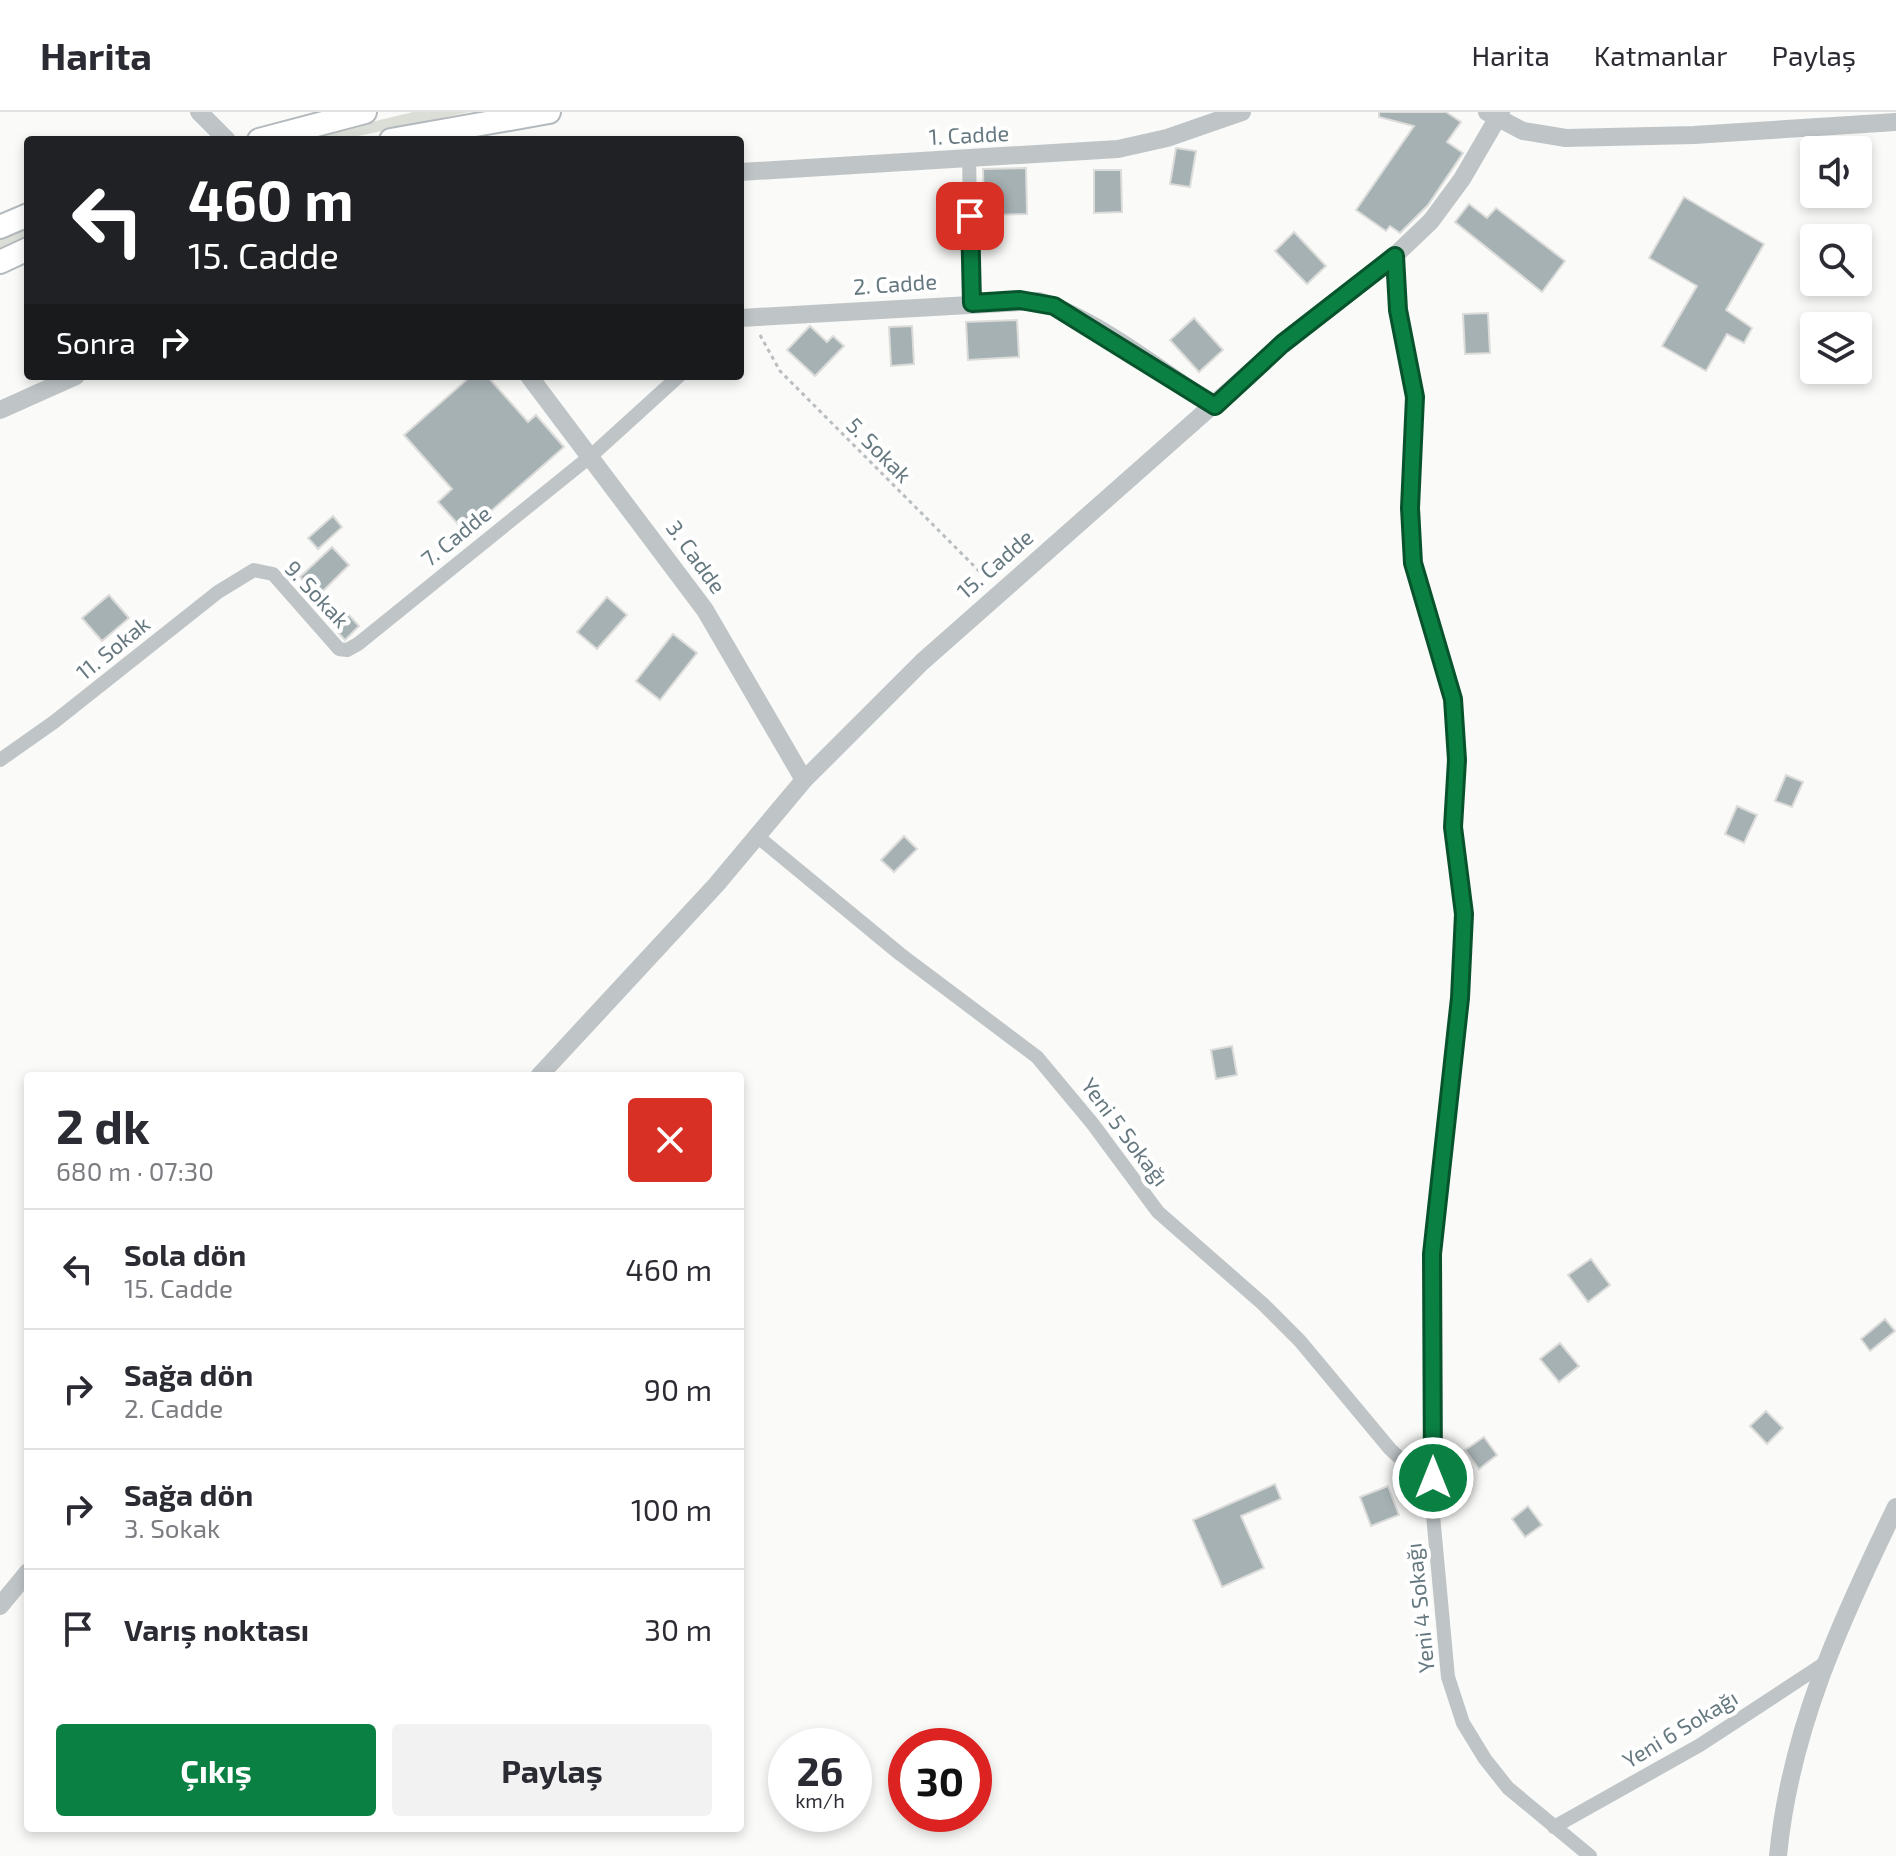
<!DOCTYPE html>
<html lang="tr">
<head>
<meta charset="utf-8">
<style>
  :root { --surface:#fff; --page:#f2f2f3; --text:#2b2b33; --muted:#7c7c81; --line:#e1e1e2; --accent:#0b8043 }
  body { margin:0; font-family:"Exo 2",sans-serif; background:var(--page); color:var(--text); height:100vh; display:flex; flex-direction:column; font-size:30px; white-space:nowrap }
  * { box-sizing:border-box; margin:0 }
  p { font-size:26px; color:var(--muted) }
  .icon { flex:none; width:44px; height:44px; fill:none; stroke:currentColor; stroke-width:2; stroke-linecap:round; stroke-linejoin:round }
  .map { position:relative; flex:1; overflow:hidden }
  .panel { position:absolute; left:24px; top:960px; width:720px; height:760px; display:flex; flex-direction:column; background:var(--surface); border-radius:8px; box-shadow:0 4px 12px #0003 }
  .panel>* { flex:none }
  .hud { position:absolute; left:24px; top:24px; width:720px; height:244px; border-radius:8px; box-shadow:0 4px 12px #0003; background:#202124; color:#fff; overflow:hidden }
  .controls { position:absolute; left:1800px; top:24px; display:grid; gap:16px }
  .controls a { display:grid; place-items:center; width:72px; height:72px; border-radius:8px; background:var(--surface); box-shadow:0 4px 12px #0003; font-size:40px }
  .speed { position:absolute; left:768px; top:1616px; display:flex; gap:16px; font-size:40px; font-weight:700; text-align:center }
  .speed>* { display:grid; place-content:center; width:104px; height:104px; border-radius:50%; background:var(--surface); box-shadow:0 4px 12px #0003; line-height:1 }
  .speed small { font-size:20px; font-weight:400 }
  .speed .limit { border:12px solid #d22; background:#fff; color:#111 }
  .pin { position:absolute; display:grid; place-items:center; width:68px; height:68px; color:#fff; margin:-34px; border-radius:16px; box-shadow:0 4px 12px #0006 }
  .me { position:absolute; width:88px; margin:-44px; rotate:0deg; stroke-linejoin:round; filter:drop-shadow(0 0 6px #0008) }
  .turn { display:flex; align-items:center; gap:28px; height:168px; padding:0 32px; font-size:36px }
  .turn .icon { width:104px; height:104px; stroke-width:2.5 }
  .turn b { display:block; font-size:56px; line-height:68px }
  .then { display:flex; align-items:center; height:76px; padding:0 32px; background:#0003; gap:16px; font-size:30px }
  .round { display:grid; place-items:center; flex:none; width:84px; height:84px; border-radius:8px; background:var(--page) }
  .overview { display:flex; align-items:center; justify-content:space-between; height:136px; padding:0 32px }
  h1 { font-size:48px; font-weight:700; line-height:60px }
  .action { display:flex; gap:16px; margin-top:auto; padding:16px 32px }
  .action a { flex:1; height:92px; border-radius:8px; background:var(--accent); color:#fff; font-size:32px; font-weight:700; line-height:92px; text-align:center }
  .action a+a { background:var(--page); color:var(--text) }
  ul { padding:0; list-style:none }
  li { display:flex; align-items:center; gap:24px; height:120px; padding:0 32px; border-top:2px solid var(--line) }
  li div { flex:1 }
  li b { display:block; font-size:30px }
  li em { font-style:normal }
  header { display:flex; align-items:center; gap:48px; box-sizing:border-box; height:112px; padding:0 40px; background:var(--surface); border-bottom:2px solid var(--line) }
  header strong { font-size:38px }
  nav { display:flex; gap:44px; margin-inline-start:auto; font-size:28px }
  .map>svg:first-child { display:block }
  .green { fill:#dbded7 }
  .building { fill:#a6b1b4; stroke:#dcdcda; stroke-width:2 }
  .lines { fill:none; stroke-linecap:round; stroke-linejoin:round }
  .primary-casing { stroke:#b3b9bc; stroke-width:26 }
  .path { stroke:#babec0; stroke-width:3; stroke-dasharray:4 4; stroke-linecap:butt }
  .minor { stroke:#bfc5c7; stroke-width:14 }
  .tertiary { stroke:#bfc5c7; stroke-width:18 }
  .primary { stroke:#fff; stroke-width:22 }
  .route-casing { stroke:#07532c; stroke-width:20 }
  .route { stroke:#0b8043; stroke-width:14 }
  .labels { text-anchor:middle; stroke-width:8; stroke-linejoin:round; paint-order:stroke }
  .street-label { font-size:22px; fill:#667980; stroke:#fff }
</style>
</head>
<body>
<header>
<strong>Harita</strong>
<nav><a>Harita</a><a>Katmanlar</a><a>Paylaş</a></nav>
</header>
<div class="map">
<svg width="1896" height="1744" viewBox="0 0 1896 1744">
  <rect width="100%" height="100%" fill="#fafaf8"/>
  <g class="green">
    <path d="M 413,0 L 469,0 L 340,28 L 297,28 Z"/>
    <path d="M 28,113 L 28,126 L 0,138 L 0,125 Z"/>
  </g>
  <g class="building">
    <path d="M 1379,0 L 1446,0 L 1461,10 L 1447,30 L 1463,41 L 1428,93 L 1400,121 L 1390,114 L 1386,119 L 1356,98 L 1414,14 L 1379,5 Z"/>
    <path d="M 1176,36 L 1196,39 L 1190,75 L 1170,72 Z"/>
    <path d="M 1026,56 L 1027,102 L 984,103 L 983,57 Z"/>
    <path d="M 1094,58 L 1121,58 L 1122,100 L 1094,101 Z"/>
    <path d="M 1684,85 L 1764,132 L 1726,198 L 1752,216 L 1744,231 L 1727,222 L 1706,259 L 1662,234 L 1697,174 L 1649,146 Z"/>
    <path d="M 1469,92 L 1487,106 L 1496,96 L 1565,149 L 1542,180 L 1455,110 Z"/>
    <path d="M 1294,120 L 1326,154 L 1307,172 L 1275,139 Z"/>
    <path d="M 1488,201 L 1490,241 L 1465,242 L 1463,202 Z"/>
    <path d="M 1194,206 L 1223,238 L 1199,260 L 1170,228 Z"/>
    <path d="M 1017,208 L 1019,245 L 968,248 L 966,210 Z"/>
    <path d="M 810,214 L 827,230 L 833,224 L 844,234 L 815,264 L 787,238 Z"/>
    <path d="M 912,214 L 914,252 L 891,254 L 889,215 Z"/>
    <path d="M 471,264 L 487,264 L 528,310 L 536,303 L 564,335 L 466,421 L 438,390 L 452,377 L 404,323 Z"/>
    <path d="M 333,404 L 342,415 L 318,437 L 308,426 Z"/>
    <path d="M 332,435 L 349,453 L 318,484 L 300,465 Z"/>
    <path d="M 109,483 L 129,506 L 102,529 L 82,506 Z"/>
    <path d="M 607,485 L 627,503 L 597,537 L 577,520 Z"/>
    <path d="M 348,502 L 359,514 L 345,528 L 334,516 Z"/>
    <path d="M 673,522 L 697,541 L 660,588 L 636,569 Z"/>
    <path d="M 1786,663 L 1803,670 L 1792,695 L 1775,689 Z"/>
    <path d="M 1737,694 L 1757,703 L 1744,731 L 1725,722 Z"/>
    <path d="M 904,724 L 917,737 L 894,760 L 881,748 Z"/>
    <path d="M 1232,934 L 1237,963 L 1216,967 L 1211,938 Z"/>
    <path d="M 1591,1147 L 1610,1173 L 1588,1190 L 1568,1163 Z"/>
    <path d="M 1885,1207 L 1895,1219 L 1870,1239 L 1861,1227 Z"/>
    <path d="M 1560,1231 L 1579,1254 L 1559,1270 L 1540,1247 Z"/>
    <path d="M 1766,1299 L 1783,1316 L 1767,1332 L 1750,1314 Z"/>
    <path d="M 1484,1325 L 1497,1343 L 1479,1357 L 1465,1338 Z"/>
    <path d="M 1275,1372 L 1281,1387 L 1241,1404 L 1264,1456 L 1222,1475 L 1193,1408 Z"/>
    <path d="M 1388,1374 L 1399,1403 L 1371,1414 L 1360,1385 Z"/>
    <path d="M 1528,1394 L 1542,1413 L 1525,1425 L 1512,1407 Z"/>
  </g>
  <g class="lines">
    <g class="primary-casing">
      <g id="primary">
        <path d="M 259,28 L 365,0"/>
        <path d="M 391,28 L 549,0"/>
        <path d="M 0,115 L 28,103"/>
        <path d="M 0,150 L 28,137"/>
      </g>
    </g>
    <path class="path" d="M 760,223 L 780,259 L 988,468"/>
    <g class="minor">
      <path d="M 969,46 L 972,191"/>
      <path d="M 1395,144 L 1398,198 L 1415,285 L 1410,396 L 1413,451 L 1453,587 L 1457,648 L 1453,715 L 1464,802 L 1460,886 L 1432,1142 L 1433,1403 L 1448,1565 L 1463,1611 L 1485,1647 L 1508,1676 L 1590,1744"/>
      <path d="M 0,648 L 54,610 L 218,480 L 254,458 L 273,462 L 339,537 L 347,538 L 358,532 L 592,343 L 679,264"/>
      <path d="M 758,725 L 900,842 L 1037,945 L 1092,1011 L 1158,1100 L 1263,1192 L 1300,1229 L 1390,1337 L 1405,1351 L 1433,1366"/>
      <path d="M 1554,1715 L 1700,1633 L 1825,1551"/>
    </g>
    <g class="tertiary">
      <path d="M 199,0 L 227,28"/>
      <path d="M 1487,0 L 1523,19 L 1566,26 L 1694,23 L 1896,10"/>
      <path d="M 740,60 L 1118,37 L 1167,26 L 1242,0"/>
      <path d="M 740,206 L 1039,189 C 1099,208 1162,260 1215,294"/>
      <path d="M 529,264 L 705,498 L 804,668"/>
      <path d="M 0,298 L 76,264"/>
      <path d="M 539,964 L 716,773 L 804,668 L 922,550 L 1282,232 L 1386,152 L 1431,109 L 1462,67 L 1501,0"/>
      <path d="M 0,1494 L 28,1460"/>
      <path d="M 1778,1744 C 1790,1618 1841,1508 1896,1395"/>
    </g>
    <use href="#primary" class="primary"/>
  </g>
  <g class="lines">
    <g class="route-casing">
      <path id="route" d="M 970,104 L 972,191 L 1020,188 L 1054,194 L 1215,294 L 1282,232 L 1395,144 L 1398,198 L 1415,285 L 1410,396 L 1413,451 L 1453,587 L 1457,648 L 1453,715 L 1464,802 L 1460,886 L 1432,1142 L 1433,1366"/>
    </g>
    <use href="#route" class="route"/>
  </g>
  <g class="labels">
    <g class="street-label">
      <text transform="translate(969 23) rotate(-3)" y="8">1. Cadde</text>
      <text transform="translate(895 172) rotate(-4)" y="8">2. Cadde</text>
      <text transform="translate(879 338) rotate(45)" y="8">5. Sokak</text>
      <text transform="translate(456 424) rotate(-39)" y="8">7. Cadde</text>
      <text transform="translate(696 445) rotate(54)" y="8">3. Cadde</text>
      <text transform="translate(995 452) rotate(-41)" y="8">15. Cadde</text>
      <text transform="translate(317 482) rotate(47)" y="8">9. Sokak</text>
      <text transform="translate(113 536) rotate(-39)" y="8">11. Sokak</text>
      <text transform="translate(1125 1020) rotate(53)" y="8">Yeni 5 Sokağı</text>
      <text transform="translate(1420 1496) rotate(-96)" y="8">Yeni 4 Sokağı</text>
      <text transform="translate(1680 1617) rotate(-31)" y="8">Yeni 6 Sokağı</text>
    </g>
  </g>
</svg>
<div class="controls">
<a><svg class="icon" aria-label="sound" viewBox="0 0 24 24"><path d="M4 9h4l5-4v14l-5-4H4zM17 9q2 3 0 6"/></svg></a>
<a><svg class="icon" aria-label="search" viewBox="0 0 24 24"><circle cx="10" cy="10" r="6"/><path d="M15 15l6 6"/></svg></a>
<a><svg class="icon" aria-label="layers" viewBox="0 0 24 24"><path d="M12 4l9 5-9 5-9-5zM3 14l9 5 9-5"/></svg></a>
</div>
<div class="speed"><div>26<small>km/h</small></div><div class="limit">30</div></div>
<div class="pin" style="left:970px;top:104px;background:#d93025"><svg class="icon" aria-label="arrive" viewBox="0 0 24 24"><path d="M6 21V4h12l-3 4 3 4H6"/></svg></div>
<svg class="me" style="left:1433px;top:1366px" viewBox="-20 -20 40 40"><circle r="17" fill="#0b8043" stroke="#fff" stroke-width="3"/><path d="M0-11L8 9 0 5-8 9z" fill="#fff"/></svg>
<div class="hud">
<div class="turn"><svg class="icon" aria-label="left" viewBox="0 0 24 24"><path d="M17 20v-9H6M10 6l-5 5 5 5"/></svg><div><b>460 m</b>15. Cadde</div></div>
<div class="then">Sonra<svg class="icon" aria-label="right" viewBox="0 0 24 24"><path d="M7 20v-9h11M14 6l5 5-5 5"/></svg></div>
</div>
<section class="panel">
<div class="overview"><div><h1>2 dk</h1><p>680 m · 07:30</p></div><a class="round" style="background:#d93025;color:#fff"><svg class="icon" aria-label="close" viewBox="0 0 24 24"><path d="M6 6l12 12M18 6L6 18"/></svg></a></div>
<ul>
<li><svg class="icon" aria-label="left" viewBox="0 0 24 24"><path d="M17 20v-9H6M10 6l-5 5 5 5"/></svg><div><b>Sola dön</b><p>15. Cadde</p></div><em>460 m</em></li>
<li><svg class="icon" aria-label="right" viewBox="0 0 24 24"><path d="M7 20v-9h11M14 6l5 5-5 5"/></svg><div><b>Sağa dön</b><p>2. Cadde</p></div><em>90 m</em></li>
<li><svg class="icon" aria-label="right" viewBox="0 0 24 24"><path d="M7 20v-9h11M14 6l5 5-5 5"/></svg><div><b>Sağa dön</b><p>3. Sokak</p></div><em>100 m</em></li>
<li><svg class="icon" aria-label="arrive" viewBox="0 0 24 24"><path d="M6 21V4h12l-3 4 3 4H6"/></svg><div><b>Varış noktası</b></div><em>30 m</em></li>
</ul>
<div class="action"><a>Çıkış</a><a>Paylaş</a></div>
</section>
</div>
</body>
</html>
